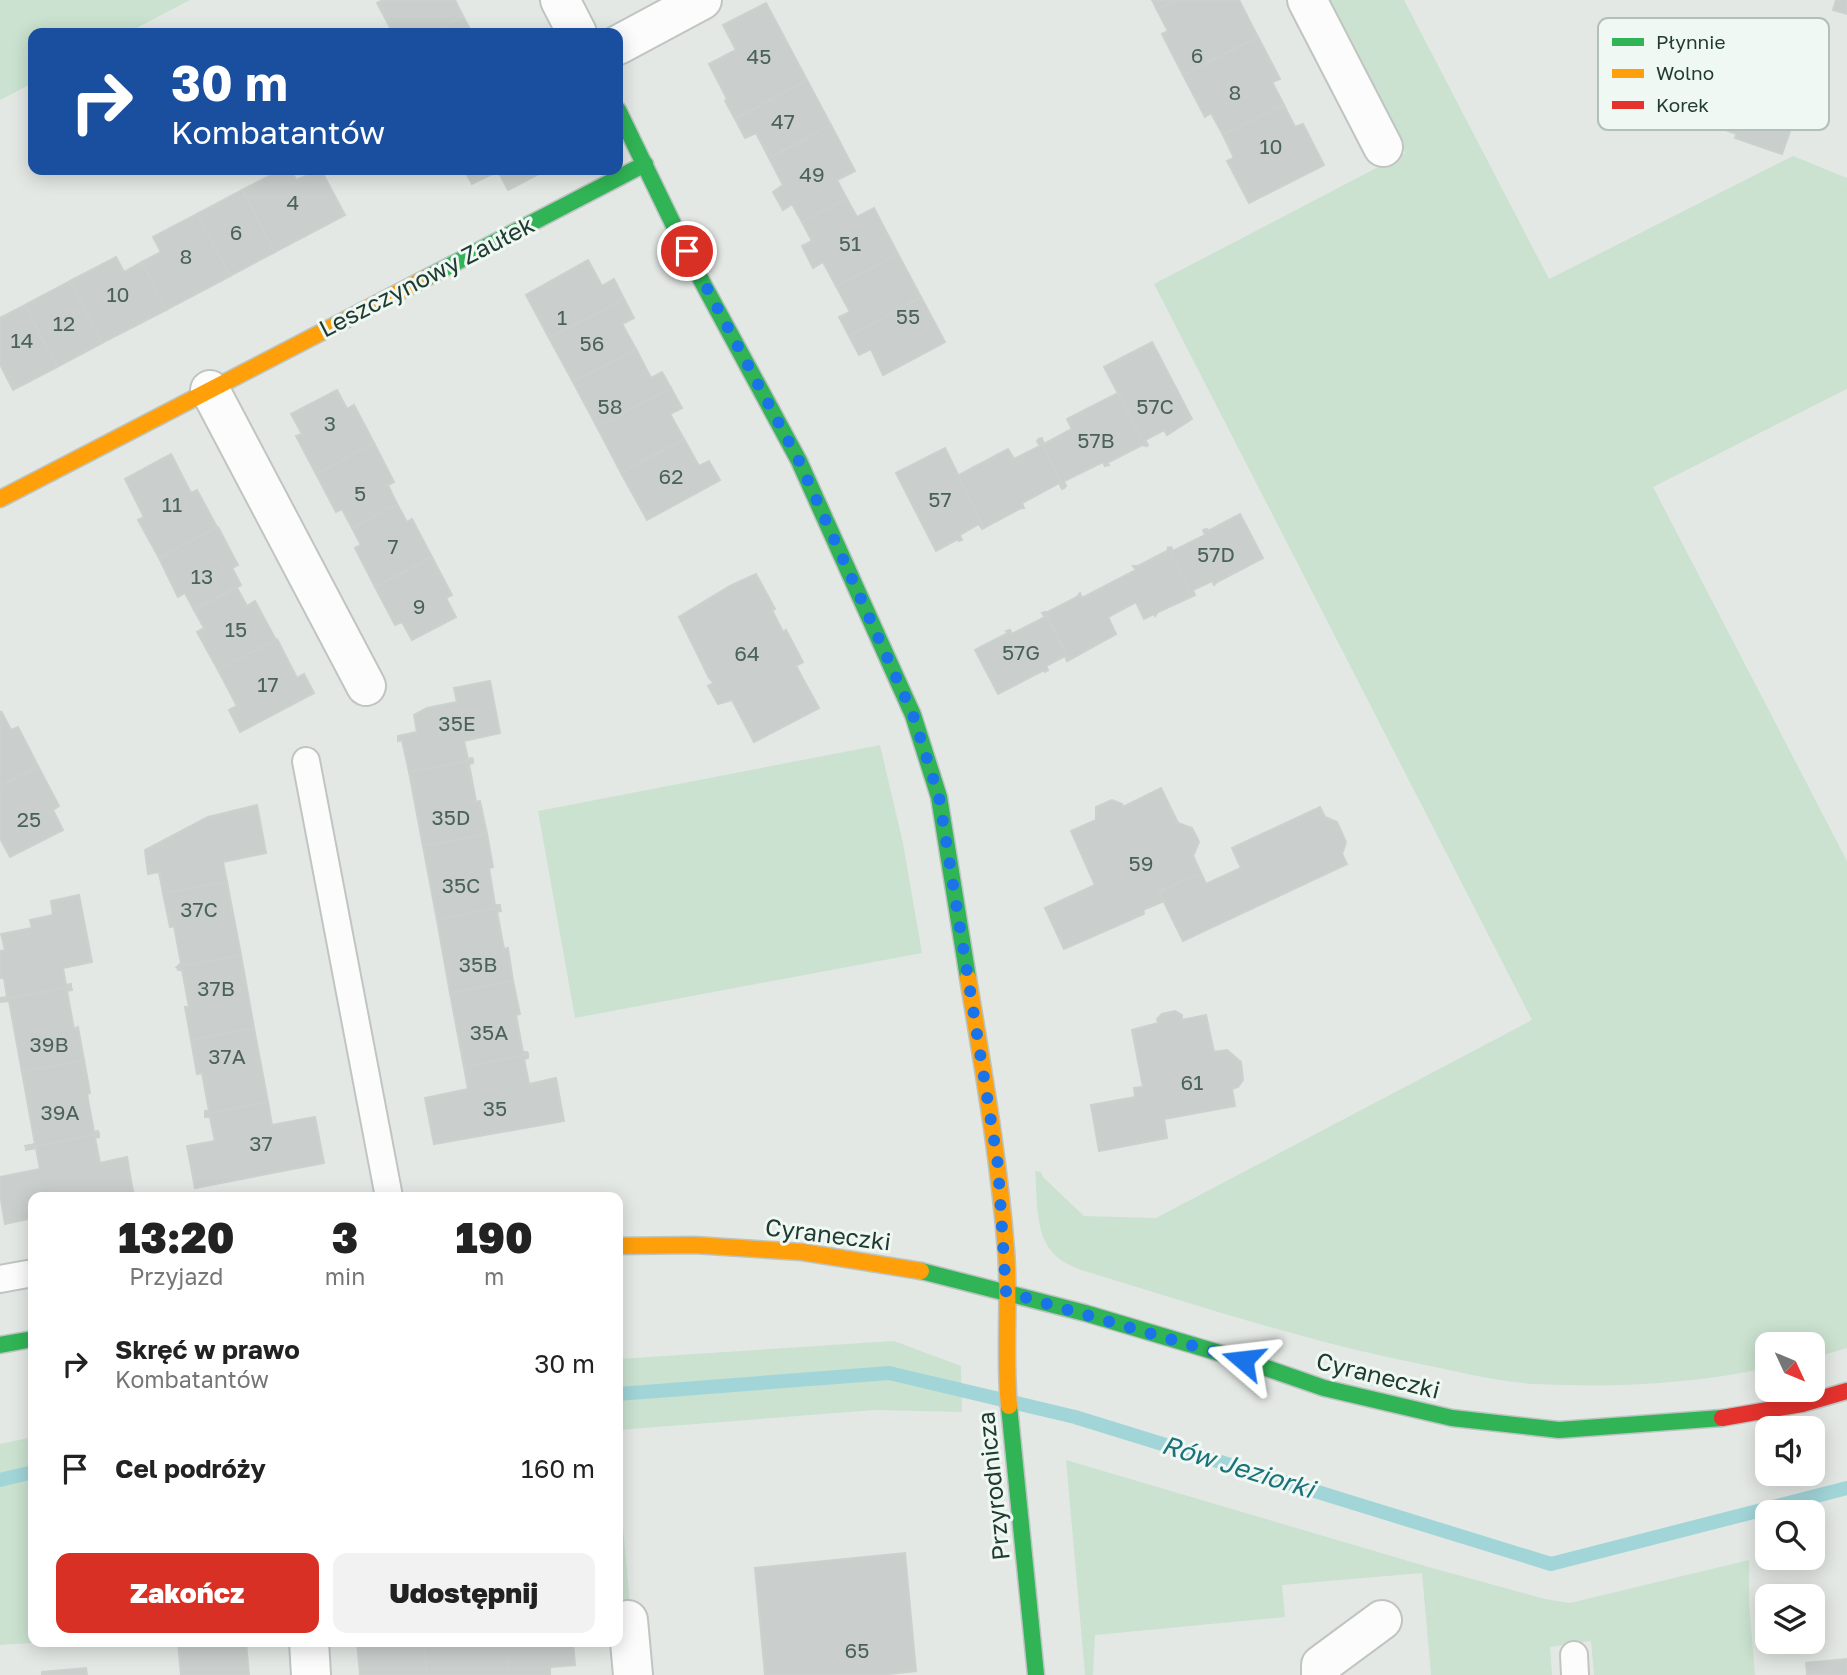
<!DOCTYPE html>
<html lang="pl">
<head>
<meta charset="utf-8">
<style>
  :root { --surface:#fff; --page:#f2f2f2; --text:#222; --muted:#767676; --accent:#d93025 }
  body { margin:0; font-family:"Golos Text",sans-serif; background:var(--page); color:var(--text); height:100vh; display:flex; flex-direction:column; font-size:26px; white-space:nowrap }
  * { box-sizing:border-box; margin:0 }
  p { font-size:23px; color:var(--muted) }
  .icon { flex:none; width:38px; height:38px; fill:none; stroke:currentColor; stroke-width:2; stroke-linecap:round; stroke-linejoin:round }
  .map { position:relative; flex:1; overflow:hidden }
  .drawer { position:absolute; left:28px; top:1192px; width:595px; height:455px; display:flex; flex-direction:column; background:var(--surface); border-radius:14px; box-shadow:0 4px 18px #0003 }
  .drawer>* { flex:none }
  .hud { position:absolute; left:28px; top:28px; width:595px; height:147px; border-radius:14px; box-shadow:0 4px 18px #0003; background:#1a4fa0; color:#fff; overflow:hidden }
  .needle { width:46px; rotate:134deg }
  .buttons { position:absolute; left:1755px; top:1332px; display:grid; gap:14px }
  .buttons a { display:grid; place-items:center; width:70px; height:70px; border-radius:14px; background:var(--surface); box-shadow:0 4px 18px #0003; font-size:35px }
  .pin { position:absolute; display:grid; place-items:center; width:60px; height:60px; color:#fff; margin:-30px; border:4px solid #fff; border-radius:50%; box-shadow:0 2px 7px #0007 }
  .me { position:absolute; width:77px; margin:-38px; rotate:287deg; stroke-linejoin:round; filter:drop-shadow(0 0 5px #0008) }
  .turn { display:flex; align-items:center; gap:24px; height:147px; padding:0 28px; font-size:32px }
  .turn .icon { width:91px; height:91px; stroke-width:2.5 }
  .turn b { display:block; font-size:49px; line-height:60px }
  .eta { display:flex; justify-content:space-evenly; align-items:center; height:119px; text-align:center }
  .eta b { font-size:42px; font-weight:800; line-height:49px }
  .cta { display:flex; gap:14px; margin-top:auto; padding:14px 28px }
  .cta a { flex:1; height:80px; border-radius:14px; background:var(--accent); color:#fff; font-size:28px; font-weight:800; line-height:80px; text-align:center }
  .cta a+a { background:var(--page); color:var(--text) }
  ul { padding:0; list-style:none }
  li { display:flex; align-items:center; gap:21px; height:105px; padding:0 28px }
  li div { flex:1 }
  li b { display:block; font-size:26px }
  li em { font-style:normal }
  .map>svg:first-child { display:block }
  .green { fill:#cbe2d0 }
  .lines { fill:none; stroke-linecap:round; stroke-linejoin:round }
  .stream { stroke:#a1d5d8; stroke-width:14 }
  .building { fill:#cacfcd; stroke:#cbd1ce; stroke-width:2 }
  .lane-casing { stroke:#c0c5c2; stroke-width:30 }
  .street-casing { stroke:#c0c5c2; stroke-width:42 }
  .fast-casing { stroke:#bcc4c1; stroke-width:19 }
  .slow-casing { stroke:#bcc4c1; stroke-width:19 }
  .jam-casing { stroke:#bcc4c1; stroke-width:19 }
  .lane { stroke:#fbfcfb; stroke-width:26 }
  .street { stroke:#fbfcfb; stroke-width:38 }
  .fast { stroke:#30b455; stroke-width:16 }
  .slow { stroke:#ff9f0a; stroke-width:16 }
  .jam { stroke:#e5322d; stroke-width:16 }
  .route { stroke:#1a73e8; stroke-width:12; stroke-dasharray:0 21.6 }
  .labels { text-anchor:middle; stroke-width:6; stroke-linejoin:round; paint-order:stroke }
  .number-label { font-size:21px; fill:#4b625a }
  .street-label { font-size:24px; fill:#203c32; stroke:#f0f8f3 }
  .water-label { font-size:26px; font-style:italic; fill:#197179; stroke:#f0f8f3 }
  .key { fill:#f0f8f3; stroke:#b2c0b9; stroke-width:2 }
  .key-label { font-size:19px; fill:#203c32 }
</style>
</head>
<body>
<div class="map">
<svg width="1847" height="1675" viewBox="0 0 1847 1675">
  <rect width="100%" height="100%" fill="#e3e8e5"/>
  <g class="green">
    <path d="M 0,0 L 190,0 L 127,33 L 33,33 L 33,83 L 0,100 Z"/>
    <path d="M 1327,0 L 1404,0 L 1549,279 L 1793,156 L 1847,178 L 1847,389 L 1653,487 L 1847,861 L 1847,1348 L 1813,1358 L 1813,1344 L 1768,1344 L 1767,1368 C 1692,1384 1612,1388 1535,1384 C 1499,1382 1464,1373 1430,1366 C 1311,1343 1196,1305 1081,1270 C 1074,1267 1066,1264 1061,1260 C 1033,1241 1038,1200 1035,1171 L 1041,1172 L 1043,1177 L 1084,1216 L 1156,1218 L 1532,1020 L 1154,284 L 1405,153 Z"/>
    <path d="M 880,745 L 903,843 L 922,953 L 575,1018 L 538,811 Z"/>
    <path d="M 894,1341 L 961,1366 L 962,1412 L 875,1410 L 618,1430 L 618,1359 Z"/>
    <path d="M 33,1437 L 33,1642 L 47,1642 L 0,1645 L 0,1444 Z"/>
    <path d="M 1066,1460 L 1432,1568 L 1545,1599 L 1570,1603 L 1749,1560 L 1749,1603 L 1755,1675 L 1594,1675 L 1591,1641 L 1550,1647 L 1552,1675 L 1431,1675 L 1422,1573 L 1282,1585 L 1285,1617 L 1095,1635 L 1093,1675 L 1085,1675 Z"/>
    <path d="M 618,1471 L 630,1605 L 618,1606 Z"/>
  </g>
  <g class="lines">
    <g class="stream">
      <path d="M 618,1394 L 889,1373 L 1075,1417 L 1551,1564 L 1847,1488"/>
      <path d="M 0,1480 L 33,1472"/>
    </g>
  </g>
  <g class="building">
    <path d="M 383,0 L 455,0 L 463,16 L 430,33 L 393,33 L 377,3 Z"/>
    <path d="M 1152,0 L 1176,0 L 1157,10 Z"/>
    <path d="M 1176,0 L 1239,0 L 1258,37 L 1183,75 L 1162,34 L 1168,31 L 1157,10 Z"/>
    <path d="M 1836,0 L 1847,0 L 1847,14 L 1833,10 Z"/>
    <path d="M 766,3 L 807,80 L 735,119 L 725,101 L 727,99 L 709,64 L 736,50 L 723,25 Z"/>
    <path d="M 463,16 L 472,33 L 430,33 Z"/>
    <path d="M 1708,35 L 1769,57 L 1761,79 L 1773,83 L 1767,100 L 1797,111 L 1782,154 L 1735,138 L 1737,134 L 1659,107 L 1665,88 L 1658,74 L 1664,60 L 1677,54 L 1679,50 L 1700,57 Z"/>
    <path d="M 1258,37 L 1280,79 L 1272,82 L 1284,105 L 1223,135 L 1211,113 L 1205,117 L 1183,75 Z"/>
    <path d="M 807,80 L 831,125 L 769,158 L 756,133 L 745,138 L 735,119 Z"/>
    <path d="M 1284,105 L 1295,127 L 1303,124 L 1324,165 L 1249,203 L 1227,161 L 1234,158 L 1223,135 Z"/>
    <path d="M 831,125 L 855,171 L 837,180 L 847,199 L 802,222 L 792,204 L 783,210 L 773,192 L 783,185 L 769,158 Z"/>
    <path d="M 281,170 L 291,170 L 296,180 L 321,170 L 345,215 L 275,252 L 242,190 Z"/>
    <path d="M 464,170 L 546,170 L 508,190 L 498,171 L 472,184 Z"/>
    <path d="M 242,190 L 275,252 L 230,276 L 197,214 Z"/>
    <path d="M 847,199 L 857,217 L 874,208 L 898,254 L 836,286 L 823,262 L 813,268 L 802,246 L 812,241 L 802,222 Z"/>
    <path d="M 197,214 L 230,276 L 166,310 L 142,262 L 161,252 L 153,237 Z"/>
    <path d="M 898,254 L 921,297 L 849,336 L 839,317 L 850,312 L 836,286 Z"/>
    <path d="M 116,257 L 124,272 L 142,262 L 166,310 L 102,343 L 70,281 Z"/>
    <path d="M 588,260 L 602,286 L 614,279 L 624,299 L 549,338 L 526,295 Z"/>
    <path d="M 70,281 L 102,343 L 57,367 L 25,305 Z"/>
    <path d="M 921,297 L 945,342 L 883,375 L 871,349 L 859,355 L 849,336 Z"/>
    <path d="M 624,299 L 634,318 L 622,324 L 636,349 L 573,382 L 549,338 Z"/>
    <path d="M 25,305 L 57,367 L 13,390 L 0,364 L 0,318 Z"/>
    <path d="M 1152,342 L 1192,419 L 1167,435 L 1164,430 L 1145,440 L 1148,445 L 1146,446 L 1104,367 Z"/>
    <path d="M 636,349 L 651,378 L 662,372 L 671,388 L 597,427 L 573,382 Z"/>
    <path d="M 671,388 L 682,408 L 670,414 L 684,439 L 621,473 L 597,427 Z"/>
    <path d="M 337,390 L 347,409 L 354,405 L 374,443 L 316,474 L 296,436 L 302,434 L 291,414 Z"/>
    <path d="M 1118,393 L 1146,446 L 1142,445 L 1107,463 L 1109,465 L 1105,466 L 1103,462 L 1064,481 L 1066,486 L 1064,488 L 1039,439 L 1042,438 L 1044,444 L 1072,429 L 1067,419 Z"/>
    <path d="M 684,439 L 699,466 L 709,461 L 720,480 L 647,520 L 621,473 Z"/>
    <path d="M 1039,439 L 1064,488 L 1062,489 L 1059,483 L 1022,503 L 1024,508 L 1021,508 L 984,528 L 957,476 L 1008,449 L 1014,459 L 1040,446 L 1037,441 Z"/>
    <path d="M 374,443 L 394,482 L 388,485 L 397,504 L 352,528 L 342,509 L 336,512 L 316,474 Z"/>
    <path d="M 945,448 L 984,528 L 982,529 L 979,524 L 960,535 L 962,540 L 959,541 L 958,539 L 936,551 L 896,473 Z"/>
    <path d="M 171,454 L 191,493 L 197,490 L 217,527 L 159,558 L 138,520 L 144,517 L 125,479 Z"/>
    <path d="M 397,504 L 407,522 L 412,519 L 432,557 L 375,587 L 355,548 L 361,545 L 352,528 Z"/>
    <path d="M 1240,514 L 1263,558 L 1217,582 L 1214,585 L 1212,581 L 1193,590 L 1195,595 L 1193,596 L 1168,548 L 1171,547 L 1173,551 L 1205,535 L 1203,530 L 1207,529 L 1208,531 Z"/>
    <path d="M 218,527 L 238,565 L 232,568 L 241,585 L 194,610 L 185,593 L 178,597 L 159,558 Z"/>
    <path d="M 1168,548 L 1193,596 L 1158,612 L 1155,616 L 1154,614 L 1144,619 L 1136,602 L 1108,617 L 1116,634 L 1069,660 L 1045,612 L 1048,612 L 1077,597 L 1080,593 L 1082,598 L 1136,570 L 1133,566 L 1138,566 L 1167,551 Z"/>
    <path d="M 432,557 L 452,595 L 446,598 L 456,617 L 412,640 L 402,622 L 395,625 L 375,587 Z"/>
    <path d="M 756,574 L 775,609 L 772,610 L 783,632 L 786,630 L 803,662 L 796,666 L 819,708 L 754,742 L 732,700 L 718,704 L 708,686 L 714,683 L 709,678 L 679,617 L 730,586 Z"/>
    <path d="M 237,588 L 247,606 L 255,601 L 276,640 L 218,670 L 197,632 L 204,628 L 194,610 Z"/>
    <path d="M 1045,612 L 1069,660 L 1067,661 L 1065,656 L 1046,666 L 1048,670 L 1045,672 L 1044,670 L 998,694 L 975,650 L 1008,633 L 1006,631 L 1010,630 L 1012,634 L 1045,617 L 1042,613 Z"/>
    <path d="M 277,639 L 297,678 L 304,674 L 314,693 L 240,732 L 229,710 L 237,706 L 218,670 Z"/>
    <path d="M 490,681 L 500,733 L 464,741 L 468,759 L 472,758 L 473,760 L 409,772 L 402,740 L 398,741 L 398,736 L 417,732 L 414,715 L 427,708 L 457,702 L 454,688 Z"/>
    <path d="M 1,711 L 11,730 L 18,727 L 38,766 L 0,786 Z"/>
    <path d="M 473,760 L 473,763 L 469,764 L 476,802 L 480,801 L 487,834 L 423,846 L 409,772 Z"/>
    <path d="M 38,766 L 59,806 L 53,810 L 63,830 L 10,857 L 0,838 L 0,786 Z"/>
    <path d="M 1161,788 L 1178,823 L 1192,828 L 1199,842 L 1193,856 L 1201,873 L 1159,892 L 1164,901 L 1143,910 L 1144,914 L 1064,949 L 1045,908 L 1095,885 L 1071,831 L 1096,820 L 1096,807 L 1112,800 L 1122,804 L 1123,807 Z"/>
    <path d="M 257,805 L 266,853 L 223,862 L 227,882 L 163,893 L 159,872 L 148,874 L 145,850 L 208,817 Z"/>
    <path d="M 1320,807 L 1325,817 L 1337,822 L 1346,842 L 1342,854 L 1347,864 L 1183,941 L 1159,892 L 1201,873 L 1206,884 L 1241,868 L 1232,848 Z"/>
    <path d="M 487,834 L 493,867 L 489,868 L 495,905 L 500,905 L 500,907 L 437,920 L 423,846 Z"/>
    <path d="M 227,882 L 241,955 L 177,967 L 181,963 L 174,926 L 170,927 L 163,893 Z"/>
    <path d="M 79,895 L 92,962 L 63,968 L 66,985 L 71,984 L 71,987 L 0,1000 L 0,998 L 7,997 L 4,978 L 0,978 L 0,951 L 5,950 L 1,934 L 32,928 L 30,920 L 53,915 L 51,901 Z"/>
    <path d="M 500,907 L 501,911 L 497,912 L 504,949 L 508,948 L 513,981 L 450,993 L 437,920 Z"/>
    <path d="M 241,955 L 254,1028 L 191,1040 L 185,1007 L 189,1007 L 182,970 L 178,970 L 177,967 Z"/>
    <path d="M 513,981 L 520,1014 L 516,1015 L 523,1052 L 527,1052 L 528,1054 L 464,1067 L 450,993 Z"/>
    <path d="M 71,987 L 72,990 L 67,991 L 74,1029 L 78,1027 L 84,1060 L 22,1072 L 9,1001 L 0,1002 L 0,1000 Z"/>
    <path d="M 1175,1011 L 1182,1015 L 1182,1020 L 1206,1015 L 1214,1052 L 1227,1050 L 1241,1062 L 1243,1080 L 1238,1087 L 1232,1089 L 1235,1106 L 1164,1119 L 1167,1138 L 1099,1151 L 1091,1105 L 1135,1097 L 1134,1088 L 1143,1087 L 1132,1030 L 1158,1023 L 1157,1019 L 1162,1014 Z"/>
    <path d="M 254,1028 L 268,1102 L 205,1114 L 205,1111 L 209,1111 L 202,1073 L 197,1074 L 191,1040 Z"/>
    <path d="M 528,1054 L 528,1058 L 524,1059 L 529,1084 L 556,1078 L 564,1121 L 434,1144 L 425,1098 L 468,1089 L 464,1067 Z"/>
    <path d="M 84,1060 L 90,1093 L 87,1094 L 94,1132 L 98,1131 L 99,1134 L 26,1148 L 25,1146 L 35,1144 L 22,1072 Z"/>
    <path d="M 268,1102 L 272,1125 L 315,1117 L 324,1163 L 195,1188 L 187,1146 L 215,1141 L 210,1117 L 205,1117 L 205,1114 Z"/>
    <path d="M 99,1134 L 99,1137 L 95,1138 L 100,1163 L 127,1157 L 134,1197 L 33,1197 L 33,1218 L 5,1224 L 0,1194 L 0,1177 L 40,1169 L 36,1148 L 26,1150 L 26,1148 Z"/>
    <path d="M 905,1553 L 916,1671 L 879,1675 L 765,1675 L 755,1568 Z"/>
    <path d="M 178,1642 L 246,1642 L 249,1675 L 181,1675 Z"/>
    <path d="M 357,1642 L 424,1642 L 427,1675 L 360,1675 Z"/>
    <path d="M 424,1642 L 506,1642 L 509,1675 L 427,1675 Z"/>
    <path d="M 506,1642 L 573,1642 L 575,1665 L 550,1667 L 550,1674 L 509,1675 Z"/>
    <path d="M 1847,1659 L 1847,1675 L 1807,1675 L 1806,1663 Z"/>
    <path d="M 86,1668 L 87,1675 L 42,1675 L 42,1672 Z"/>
  </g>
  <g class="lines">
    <g class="lane-casing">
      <g id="lane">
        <path d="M 306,761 L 389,1197"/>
        <path d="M 0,1279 L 33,1273"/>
        <path d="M 1574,1655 L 1575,1675"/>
      </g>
    </g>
    <g class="street-casing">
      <g id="street">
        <path d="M 560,0 L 577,33"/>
        <path d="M 1307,0 L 1383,147"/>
        <path d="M 618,45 L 702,0"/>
        <path d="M 210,390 L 366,686"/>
        <path d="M 628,1620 L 633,1675"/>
        <path d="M 309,1642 L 311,1675"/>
        <path d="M 1321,1675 L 1321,1665 L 1382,1620"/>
      </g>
    </g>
    <g class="fast-casing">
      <g id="fast">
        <path d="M 618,110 L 693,265 L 799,461 L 913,715 L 939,797 L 968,978"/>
        <path d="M 426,278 L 645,164"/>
        <path d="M 921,1271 L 1085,1313 L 1243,1360 L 1324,1388 L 1452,1418 L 1559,1430 L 1722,1418"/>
        <path d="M 0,1345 L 33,1339"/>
        <path d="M 1009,1406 L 1036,1675"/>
      </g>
    </g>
    <g class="slow-casing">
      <g id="slow">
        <path d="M 0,499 L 426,278"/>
        <path d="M 968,978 C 983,1069 999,1159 1006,1250 C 1010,1302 1004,1354 1009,1406"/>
        <path d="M 618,1246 L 694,1245 L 802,1252 L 921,1271"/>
      </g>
    </g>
    <g class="jam-casing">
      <path id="jam" d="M 1722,1418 L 1802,1404 L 1847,1391"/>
    </g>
    <use href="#lane" class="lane"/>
    <use href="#street" class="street"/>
    <use href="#fast" class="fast"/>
    <use href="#slow" class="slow"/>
    <use href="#jam" class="jam"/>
  </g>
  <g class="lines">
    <path class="route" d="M 687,251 L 799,461 L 913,715 L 939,797 L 998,1165 L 1006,1292 L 1243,1360"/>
  </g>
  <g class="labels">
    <g class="number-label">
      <text x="1197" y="63">6</text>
      <text x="759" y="64">45</text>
      <text x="1235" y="100">8</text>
      <text x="783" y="129">47</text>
      <text x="1271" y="154">10</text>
      <text x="812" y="182">49</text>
      <text x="293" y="210">4</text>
      <text x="236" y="240">6</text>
      <text x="850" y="251">51</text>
      <text x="186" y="264">8</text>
      <text x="118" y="302">10</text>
      <text x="908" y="324">55</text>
      <text x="562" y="325">1</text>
      <text x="64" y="331">12</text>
      <text x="22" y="348">14</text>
      <text x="592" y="351">56</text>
      <text x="610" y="414">58</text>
      <text x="1155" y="414">57C</text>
      <text x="330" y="431">3</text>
      <text x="1096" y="448">57B</text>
      <text x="671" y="484">62</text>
      <text x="360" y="501">5</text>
      <text x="940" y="507">57</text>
      <text x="172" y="512">11</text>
      <text x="393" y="554">7</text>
      <text x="1216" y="562">57D</text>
      <text x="202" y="584">13</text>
      <text x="419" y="614">9</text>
      <text x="236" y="637">15</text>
      <text x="1021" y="660">57G</text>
      <text x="747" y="661">64</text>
      <text x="268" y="692">17</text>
      <text x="457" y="731">35E</text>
      <text x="451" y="825">35D</text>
      <text x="29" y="827">25</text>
      <text x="1141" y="871">59</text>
      <text x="461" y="893">35C</text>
      <text x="199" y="917">37C</text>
      <text x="478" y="972">35B</text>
      <text x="216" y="996">37B</text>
      <text x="489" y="1040">35A</text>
      <text x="49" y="1052">39B</text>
      <text x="227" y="1064">37A</text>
      <text x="1192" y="1090">61</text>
      <text x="495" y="1116">35</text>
      <text x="60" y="1120">39A</text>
      <text x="261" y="1151">37</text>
      <text x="857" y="1658">65</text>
    </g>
    <g class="street-label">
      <text transform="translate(427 277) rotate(-27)" y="8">Leszczynowy Zaułek</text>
      <text transform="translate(828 1235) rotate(7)" y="8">Cyraneczki</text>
      <text transform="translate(1378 1376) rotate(14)" y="8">Cyraneczki</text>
      <text transform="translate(994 1486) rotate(-96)" y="8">Przyrodnicza</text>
    </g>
    <g class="water-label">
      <text transform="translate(1238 1467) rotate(17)" y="9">Rów Jeziorki</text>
    </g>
  </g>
  <rect x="1598" y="18" width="231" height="112" rx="10" class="key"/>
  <rect x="1612" y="38" width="32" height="8" fill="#30b455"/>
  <rect x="1612" y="69" width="32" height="9" fill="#ff9f0a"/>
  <rect x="1612" y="101" width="32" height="8" fill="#e5322d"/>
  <g class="key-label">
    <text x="1656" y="49">Płynnie</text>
    <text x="1656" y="80">Wolno</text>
    <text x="1656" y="112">Korek</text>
  </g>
</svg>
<div class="buttons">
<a><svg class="needle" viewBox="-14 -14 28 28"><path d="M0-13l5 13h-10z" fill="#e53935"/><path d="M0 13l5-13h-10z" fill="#767676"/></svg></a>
<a><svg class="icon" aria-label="sound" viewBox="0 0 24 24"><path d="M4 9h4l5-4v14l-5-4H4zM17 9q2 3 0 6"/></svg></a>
<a><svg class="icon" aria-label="search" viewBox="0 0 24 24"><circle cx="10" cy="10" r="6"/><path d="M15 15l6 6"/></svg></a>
<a><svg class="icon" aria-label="layers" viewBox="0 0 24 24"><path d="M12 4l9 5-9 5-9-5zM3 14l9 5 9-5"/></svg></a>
</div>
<div class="pin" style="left:687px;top:251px;background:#d93025"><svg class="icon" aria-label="arrive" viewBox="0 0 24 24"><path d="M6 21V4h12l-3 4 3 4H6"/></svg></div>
<svg class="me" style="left:1243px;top:1360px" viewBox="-20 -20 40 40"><path d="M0-17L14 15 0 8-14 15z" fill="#1a73e8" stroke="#fff" stroke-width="4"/></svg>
<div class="hud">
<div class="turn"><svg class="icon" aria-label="right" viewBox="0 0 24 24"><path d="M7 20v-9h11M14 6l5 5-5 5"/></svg><div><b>30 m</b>Kombatantów</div></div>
</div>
<section class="drawer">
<div class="eta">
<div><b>13:20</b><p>Przyjazd</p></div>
<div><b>3</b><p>min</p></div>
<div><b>190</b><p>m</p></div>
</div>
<ul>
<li><svg class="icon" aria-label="right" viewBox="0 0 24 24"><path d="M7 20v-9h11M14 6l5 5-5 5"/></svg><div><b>Skręć w prawo</b><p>Kombatantów</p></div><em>30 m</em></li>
<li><svg class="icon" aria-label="arrive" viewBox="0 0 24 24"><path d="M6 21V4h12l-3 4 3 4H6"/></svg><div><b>Cel podróży</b></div><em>160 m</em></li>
</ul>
<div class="cta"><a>Zakończ</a><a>Udostępnij</a></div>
</section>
</div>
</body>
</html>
